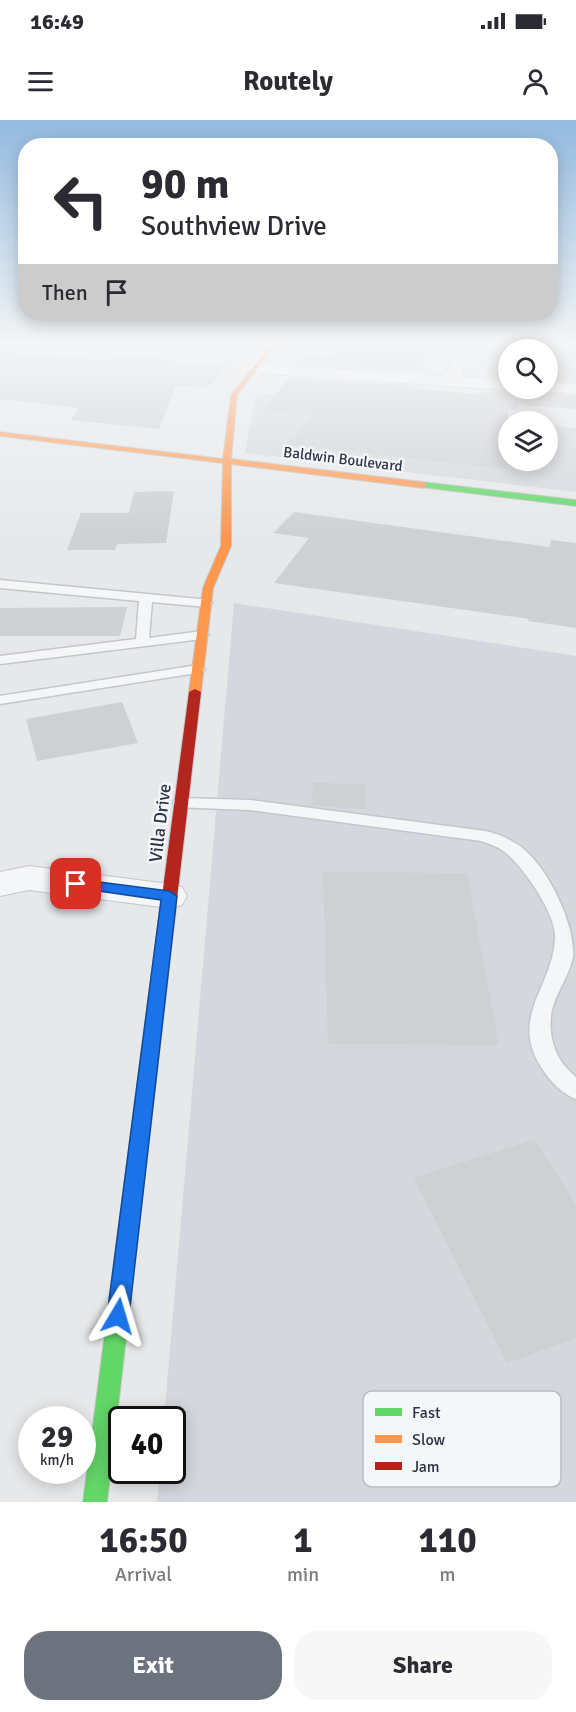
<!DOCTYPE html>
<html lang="en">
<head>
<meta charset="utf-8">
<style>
  :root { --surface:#fff; --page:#f7f7f7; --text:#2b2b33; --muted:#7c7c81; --accent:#6c737f }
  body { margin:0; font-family:Signika,sans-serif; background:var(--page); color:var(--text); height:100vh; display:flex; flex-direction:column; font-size:22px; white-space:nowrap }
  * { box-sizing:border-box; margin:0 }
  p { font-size:20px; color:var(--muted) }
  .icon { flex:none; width:33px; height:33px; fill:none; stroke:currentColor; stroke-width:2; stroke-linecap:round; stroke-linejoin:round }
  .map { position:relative; height:1382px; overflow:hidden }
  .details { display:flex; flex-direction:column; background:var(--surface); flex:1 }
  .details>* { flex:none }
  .top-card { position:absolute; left:18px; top:18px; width:540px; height:183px; border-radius:24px; box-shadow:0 3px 15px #0003; background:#fff; color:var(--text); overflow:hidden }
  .fabs { position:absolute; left:498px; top:219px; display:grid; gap:12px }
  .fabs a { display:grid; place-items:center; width:60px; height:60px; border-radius:50%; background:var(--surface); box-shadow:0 3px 15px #0003; font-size:30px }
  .speed { position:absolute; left:18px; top:1286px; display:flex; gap:12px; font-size:30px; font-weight:700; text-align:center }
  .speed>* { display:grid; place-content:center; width:78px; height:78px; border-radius:50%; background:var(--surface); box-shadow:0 3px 15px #0003; line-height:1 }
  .speed small { font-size:15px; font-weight:400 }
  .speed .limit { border:3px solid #111; border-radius:9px; background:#fff; color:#111 }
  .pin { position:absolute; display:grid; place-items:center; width:51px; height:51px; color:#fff; margin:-26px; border-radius:12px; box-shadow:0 3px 9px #0006 }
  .me { position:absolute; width:66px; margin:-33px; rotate:7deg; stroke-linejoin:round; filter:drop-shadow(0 0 4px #0008) }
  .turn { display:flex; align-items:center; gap:21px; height:126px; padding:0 24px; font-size:27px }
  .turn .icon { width:78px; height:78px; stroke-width:2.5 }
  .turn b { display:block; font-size:42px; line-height:51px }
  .then { display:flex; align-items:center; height:57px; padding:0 24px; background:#0003; gap:12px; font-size:22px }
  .eta { display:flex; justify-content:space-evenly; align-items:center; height:102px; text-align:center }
  .eta b { font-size:36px; font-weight:700; line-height:42px }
  .cta { display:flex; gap:12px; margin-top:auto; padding:12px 24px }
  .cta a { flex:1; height:69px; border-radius:24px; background:var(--accent); color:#fff; font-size:24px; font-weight:700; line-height:69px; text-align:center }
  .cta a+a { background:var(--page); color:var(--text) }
  .status { display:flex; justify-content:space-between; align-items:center; height:42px; padding:0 30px; background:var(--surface); direction:ltr }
  .status svg { height:16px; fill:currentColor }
  header { display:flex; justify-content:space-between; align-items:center; height:78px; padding:0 24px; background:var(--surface); font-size:27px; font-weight:700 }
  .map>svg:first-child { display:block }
  .built { fill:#d4d7dd }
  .building { fill:#ced0d3 }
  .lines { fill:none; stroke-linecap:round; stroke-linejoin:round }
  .lane-casing { stroke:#c4c6c8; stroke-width:3 }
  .street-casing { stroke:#c4c6c8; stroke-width:2 }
  .fast-casing { stroke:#c4c6c8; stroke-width:2 }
  .slow-casing { stroke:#c4c6c8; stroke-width:2 }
  .jam-casing { stroke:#c4c6c8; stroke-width:2 }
  .lane { fill:#f5f6f7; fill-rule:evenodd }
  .street { fill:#f5f6f7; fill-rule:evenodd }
  .fast { fill:#63d668; fill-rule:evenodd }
  .slow { fill:#ff974d; fill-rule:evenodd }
  .jam { fill:#b3261e; fill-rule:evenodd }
  .route { fill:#1a73e8; stroke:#114b97; stroke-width:1.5 }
  .labels { text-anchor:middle; stroke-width:5; stroke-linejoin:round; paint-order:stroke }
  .far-street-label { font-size:15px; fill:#2b3445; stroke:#f4f6f9 }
  .street-label { font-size:18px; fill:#2b3445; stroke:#f4f6f9 }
  .key { fill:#f4f6f9; stroke:#b8bcc3; stroke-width:1.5 }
  .key-label { font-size:16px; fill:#2b3445 }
</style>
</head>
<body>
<div class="status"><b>16:49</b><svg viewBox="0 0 49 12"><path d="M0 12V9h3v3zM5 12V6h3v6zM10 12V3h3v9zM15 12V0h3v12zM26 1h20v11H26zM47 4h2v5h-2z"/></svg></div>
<header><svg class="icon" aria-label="menu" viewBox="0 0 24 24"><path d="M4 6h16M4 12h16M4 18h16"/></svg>Routely<svg class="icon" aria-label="person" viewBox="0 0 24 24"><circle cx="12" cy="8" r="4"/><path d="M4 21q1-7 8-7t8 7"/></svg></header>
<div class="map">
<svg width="576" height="1382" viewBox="0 0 576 1382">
  <rect width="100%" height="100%" fill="#e6e8ea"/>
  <g class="built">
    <path d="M 256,273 L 515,301 L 508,302 L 508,340 L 548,340 L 548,305 L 576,308 L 576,372 L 245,333 Z"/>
    <path d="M 234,483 L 576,536 L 576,1382 L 157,1382 L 160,1350 L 172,1350 L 172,1299 L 164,1299 Z"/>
  </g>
  <g class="building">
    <path d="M 149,224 L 235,224 L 231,229 Z"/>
    <path d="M 402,224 L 432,224 L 421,252 L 299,244 L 307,234 L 330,236 L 336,227 L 398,231 Z"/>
    <path d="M 496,224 L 555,224 L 555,230 L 576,231 L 576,262 L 548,260 L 548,230 L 508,230 L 508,258 L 486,256 L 494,225 Z"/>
    <path d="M 0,232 L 111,239 L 111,236 L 231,245 L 207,268 L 176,265 L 159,309 L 71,300 L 78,288 L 0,279 Z"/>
    <path d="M 289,258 L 415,266 L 414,269 L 482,274 L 483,271 L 508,272 L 516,268 L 539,268 L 542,273 L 576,276 L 576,289 L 519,285 L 518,290 L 508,289 L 508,349 L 459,344 L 288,324 L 314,296 L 264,290 Z"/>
    <path d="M 174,371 L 166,423 L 117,424 L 115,430 L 67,430 L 81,393 L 129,393 L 134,372 Z"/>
    <path d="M 294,392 L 549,427 L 551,420 L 576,423 L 576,508 L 528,501 L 529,499 L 274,463 L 309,418 L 273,413 Z"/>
    <path d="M 127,487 L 120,516 L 0,516 L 0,488 Z"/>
    <path d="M 122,582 L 138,623 L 37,641 L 26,599 Z"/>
    <path d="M 313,663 L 365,664 L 366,689 L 312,686 Z"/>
    <path d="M 323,752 L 467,753 L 499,925 L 328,924 Z"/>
    <path d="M 535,1019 L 576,1085 L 576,1218 L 507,1243 L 414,1058 Z"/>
  </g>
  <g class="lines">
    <g class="lane-casing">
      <g id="lane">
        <path d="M 0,460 L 210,480 L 212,483 L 210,486 L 206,487 L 152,482 L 149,518 L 202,511 L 209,515 L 202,519 L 0,544 L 0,536 L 136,519 L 139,481 L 0,468 Z"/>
        <path d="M 198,545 L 205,549 L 203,552 L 0,584 L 0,576 Z"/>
        <path d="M 181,678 L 250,680 L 485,711 C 495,713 506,717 515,723 C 544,739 576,803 573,837 C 565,870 545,881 552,919 C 556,936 563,946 576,957 L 576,979 C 563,974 553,964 545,953 C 506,899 552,870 555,819 C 557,795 524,748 506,733 C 499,727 490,724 481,721 L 250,690 L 175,687 L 173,683 L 175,679 Z"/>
      </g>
    </g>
    <g class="street-casing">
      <g id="street">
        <path d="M 38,224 L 114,224 L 262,233 L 270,238 L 262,243 L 45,229 Z"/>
        <path d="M 458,224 L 473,224 L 461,257 L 508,260 L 508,268 L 514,269 L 508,270 L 254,253 L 246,248 L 254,243 L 445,256 Z"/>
        <path d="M 548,262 L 576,264 L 576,274 L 542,271 L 541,268 L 548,268 Z"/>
        <path d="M 29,746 L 169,764 L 182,767 L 187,776 L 182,785 L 169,788 L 29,770 L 0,776 L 0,752 Z"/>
      </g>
    </g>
    <g class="fast-casing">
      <g id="fast">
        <path d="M 423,362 L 576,380 L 576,386 L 420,367 L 420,363 Z"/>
        <path d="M 148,944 L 154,946 L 157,951 L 107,1382 L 83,1382 L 139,951 L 142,946 Z"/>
      </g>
    </g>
    <g class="slow-casing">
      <path id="slow" d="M 271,224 L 277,224 L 237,275 L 231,339 L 423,362 L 427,365 L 423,368 L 231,344 L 231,426 L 213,468 L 201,572 L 195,575 L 189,572 L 203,468 L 221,426 L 223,343 L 0,316 L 0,312 L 223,339 L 231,275 Z"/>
    </g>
    <g class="jam-casing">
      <path id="jam" d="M 195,569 L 201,572 L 157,951 L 154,956 L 148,958 L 142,956 L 139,951 L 189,572 Z"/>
    </g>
    <use href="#lane" class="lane"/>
    <use href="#street" class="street"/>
    <use href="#fast" class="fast"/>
    <use href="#slow" class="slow"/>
    <use href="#jam" class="jam"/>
  </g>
  <linearGradient id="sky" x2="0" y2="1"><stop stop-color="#93bae0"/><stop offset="0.54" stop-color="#f4f5f6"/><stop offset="1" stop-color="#f4f5f6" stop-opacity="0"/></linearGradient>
  <rect width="576" height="417" fill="url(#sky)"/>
  <path class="route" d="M 76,759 L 169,771 L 177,776 L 129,1196 L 125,1203 L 118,1206 L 110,1203 L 107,1196 L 161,780 L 71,767 L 68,764 L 71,760 Z"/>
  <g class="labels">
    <g class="far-street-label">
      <text transform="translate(343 339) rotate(7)" y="5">Baldwin Boulevard</text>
    </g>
    <g class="street-label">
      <text transform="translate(160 703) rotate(-83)" y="6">Villa Drive</text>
    </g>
  </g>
  <rect x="363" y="1271" width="198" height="96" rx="9" class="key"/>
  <rect x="375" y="1288" width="27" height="8" fill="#63d668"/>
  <rect x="375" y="1315" width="27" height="8" fill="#ff974d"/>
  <rect x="375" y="1342" width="27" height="8" fill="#b3261e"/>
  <g class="key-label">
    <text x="412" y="1298">Fast</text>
    <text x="412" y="1325">Slow</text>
    <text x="412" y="1352">Jam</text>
  </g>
</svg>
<div class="fabs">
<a><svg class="icon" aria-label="search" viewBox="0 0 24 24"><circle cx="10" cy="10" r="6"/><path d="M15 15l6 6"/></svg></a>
<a><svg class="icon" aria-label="layers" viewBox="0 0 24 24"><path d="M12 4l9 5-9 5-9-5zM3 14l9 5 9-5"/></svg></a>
</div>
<div class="speed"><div>29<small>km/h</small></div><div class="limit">40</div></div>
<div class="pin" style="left:76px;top:764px;background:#d93025"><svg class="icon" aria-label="arrive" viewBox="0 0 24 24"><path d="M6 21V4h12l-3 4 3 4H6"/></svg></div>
<svg class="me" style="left:118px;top:1196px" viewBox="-20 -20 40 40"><path d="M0-17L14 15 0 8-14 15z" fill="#1a73e8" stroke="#fff" stroke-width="4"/></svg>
<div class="top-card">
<div class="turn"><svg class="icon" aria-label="left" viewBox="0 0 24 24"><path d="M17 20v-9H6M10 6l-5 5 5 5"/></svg><div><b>90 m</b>Southview Drive</div></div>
<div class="then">Then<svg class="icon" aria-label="arrive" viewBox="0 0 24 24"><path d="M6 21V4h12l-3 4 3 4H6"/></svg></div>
</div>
</div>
<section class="details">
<div class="eta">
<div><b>16:50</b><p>Arrival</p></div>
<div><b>1</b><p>min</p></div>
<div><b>110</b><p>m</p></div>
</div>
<div class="cta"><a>Exit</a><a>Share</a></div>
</section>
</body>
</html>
